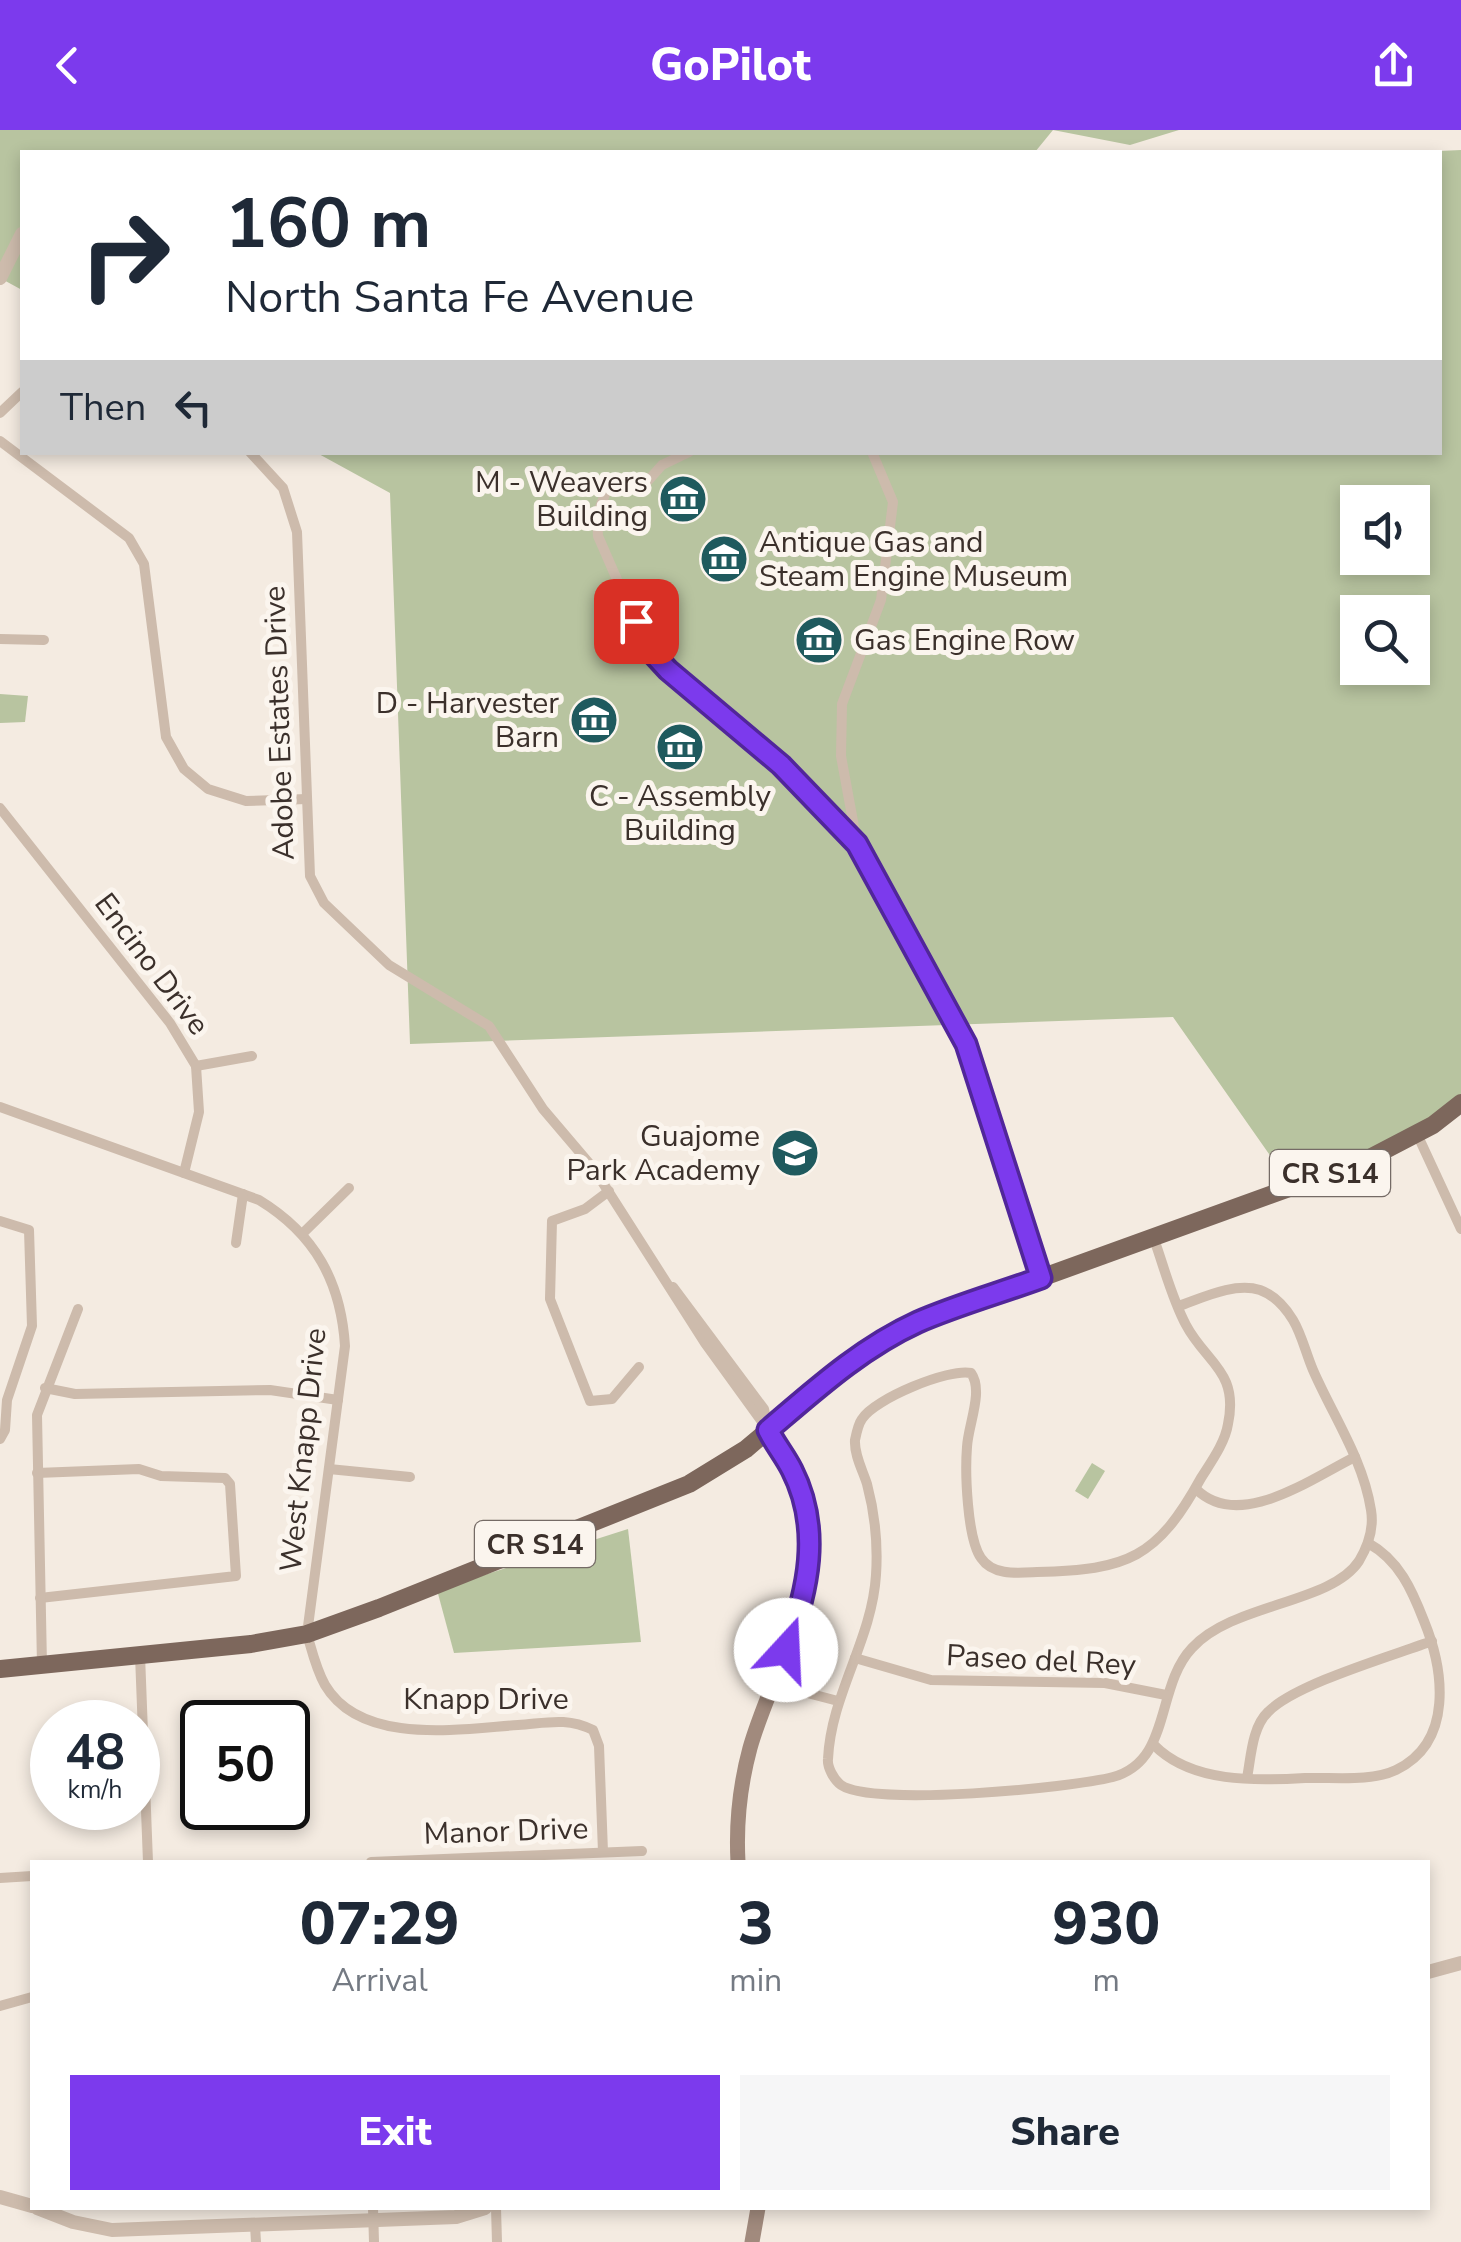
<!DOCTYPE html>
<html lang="en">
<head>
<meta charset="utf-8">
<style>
  :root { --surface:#fff; --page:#f6f6f7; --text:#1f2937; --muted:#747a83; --accent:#7c3aed }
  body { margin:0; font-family:"Nunito Sans",sans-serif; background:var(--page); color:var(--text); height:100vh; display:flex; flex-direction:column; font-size:38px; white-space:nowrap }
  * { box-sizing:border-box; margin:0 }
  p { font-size:32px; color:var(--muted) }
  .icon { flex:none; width:55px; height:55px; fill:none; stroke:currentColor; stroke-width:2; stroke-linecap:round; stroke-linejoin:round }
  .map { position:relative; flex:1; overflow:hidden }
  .side { position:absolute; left:30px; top:1730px; width:1400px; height:350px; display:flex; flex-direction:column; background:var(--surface); border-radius:0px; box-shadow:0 5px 15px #0003 }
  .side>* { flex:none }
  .banner { position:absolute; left:20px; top:20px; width:1422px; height:305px; border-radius:0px; box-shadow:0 5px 15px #0003; background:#fff; color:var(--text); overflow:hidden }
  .controls { position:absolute; left:1340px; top:355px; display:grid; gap:20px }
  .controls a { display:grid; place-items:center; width:90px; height:90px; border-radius:0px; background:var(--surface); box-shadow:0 5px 15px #0003; font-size:50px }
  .speed { position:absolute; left:30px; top:1570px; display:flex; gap:20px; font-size:50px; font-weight:700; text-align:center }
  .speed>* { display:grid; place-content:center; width:130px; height:130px; border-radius:50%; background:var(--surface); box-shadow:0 5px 15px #0003; line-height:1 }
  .speed small { font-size:25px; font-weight:400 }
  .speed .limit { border:5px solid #111; border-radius:15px; background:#fff; color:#111 }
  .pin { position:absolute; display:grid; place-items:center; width:85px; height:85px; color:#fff; margin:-42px; border-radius:20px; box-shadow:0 5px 15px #0006 }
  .me { position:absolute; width:110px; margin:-55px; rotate:20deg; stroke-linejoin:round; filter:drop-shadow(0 0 8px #0008) }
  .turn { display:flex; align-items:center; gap:35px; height:210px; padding:0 40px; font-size:45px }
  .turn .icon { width:130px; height:130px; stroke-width:2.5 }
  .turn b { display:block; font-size:70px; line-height:85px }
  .then { display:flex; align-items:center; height:95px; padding:0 40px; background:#0003; gap:20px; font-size:38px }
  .eta { display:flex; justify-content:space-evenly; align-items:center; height:170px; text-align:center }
  .eta b { font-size:60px; font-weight:800; line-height:70px }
  .primary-button { display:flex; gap:20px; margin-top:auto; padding:20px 40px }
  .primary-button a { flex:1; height:115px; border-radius:0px; background:var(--accent); color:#fff; font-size:40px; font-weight:800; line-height:115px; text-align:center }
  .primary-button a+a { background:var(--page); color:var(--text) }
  header { display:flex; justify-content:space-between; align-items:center; height:130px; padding:0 40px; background:var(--accent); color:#fff; font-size:45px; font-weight:800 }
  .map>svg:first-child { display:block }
  .green { fill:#b8c4a0; fill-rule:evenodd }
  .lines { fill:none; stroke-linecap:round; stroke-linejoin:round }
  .minor { stroke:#cdbbac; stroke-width:10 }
  .tertiary { stroke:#cdbbac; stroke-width:14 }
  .secondary { stroke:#a18a7d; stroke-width:15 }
  .primary { stroke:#7d675c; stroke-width:18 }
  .route-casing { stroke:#51269a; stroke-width:25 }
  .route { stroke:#7c3aed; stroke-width:18 }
  .labels { text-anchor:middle; stroke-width:10; stroke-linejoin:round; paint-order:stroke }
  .shield { fill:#fbf5ee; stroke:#756b66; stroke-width:2.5 }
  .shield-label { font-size:28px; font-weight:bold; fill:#3b302b }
  .poi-label { font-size:30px; fill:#3b302b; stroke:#fbf5ee; text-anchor:end }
  .street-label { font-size:30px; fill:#3b302b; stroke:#fbf5ee }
</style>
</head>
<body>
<header><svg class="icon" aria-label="back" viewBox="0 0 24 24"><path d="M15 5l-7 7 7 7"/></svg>GoPilot<svg class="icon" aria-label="share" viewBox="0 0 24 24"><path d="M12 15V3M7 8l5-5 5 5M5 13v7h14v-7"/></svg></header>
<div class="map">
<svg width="1461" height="2112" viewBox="0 0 1461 2112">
  <rect width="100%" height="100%" fill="#f4ebe1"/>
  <g class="green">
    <path d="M 0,0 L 1179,0 L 1130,15 L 1053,0 L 1035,22 L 22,22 L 22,160 L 0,148 Z"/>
    <path d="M 1461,20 L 1461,967 L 1400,1009 L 1290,1054 L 1173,887 L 410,914 L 390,363 L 317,323 L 1440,322 L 1440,22 L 1418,22 ZM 1358,372 L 1412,372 L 1412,428 L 1358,428 ZM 1358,482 L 1412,482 L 1412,538 L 1358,538 Z"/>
    <path d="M 0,564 L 28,566 L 25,592 L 0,593 Z"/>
    <path d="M 1092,1333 L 1105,1341 L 1088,1369 L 1075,1361 Z"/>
    <path d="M 628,1399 L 641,1512 L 454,1523 L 437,1460 Z"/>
  </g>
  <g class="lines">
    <g class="minor">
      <path d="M 0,283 L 22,262"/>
      <path d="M 0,311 L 129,408 L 144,434 L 166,607 L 184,639 L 208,659 L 246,671 L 307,669"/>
      <path d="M 250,322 L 283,358 L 297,402 L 310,746 L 324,773 L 389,835 L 489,896 L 543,979 L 594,1039 L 705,1213 L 768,1300"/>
      <path d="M 689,322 L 662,335 L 646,353 L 607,359 L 597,385 L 598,406 L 646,516 L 699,568 L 815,667 L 857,714 L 933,849 L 975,935 L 1041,1147"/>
      <path d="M 0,509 L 44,510"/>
      <path d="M 0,678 L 170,893 L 196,936 L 199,982 L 184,1043"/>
      <path d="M 857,713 L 841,626 L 842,574 L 881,470 L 893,372 L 872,322"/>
      <path d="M 196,936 L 252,926"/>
      <path d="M 0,977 L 259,1070 C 315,1104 341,1152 345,1216 L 307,1504 C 312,1521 316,1539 325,1555 C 361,1616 460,1599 518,1595 C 547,1593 566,1587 593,1600 L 599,1616 L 603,1722"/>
      <path d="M 1417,1004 L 1461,1099"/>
      <path d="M 609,1061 L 585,1079 L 552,1091 L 550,1169 L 590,1271 L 612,1269 L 639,1237"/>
      <path d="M 0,1091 L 29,1100 L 32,1196 L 7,1270 L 5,1300 L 0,1309"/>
      <path d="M 303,1103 L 349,1058"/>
      <path d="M 1154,1109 C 1164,1137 1172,1169 1186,1195 C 1206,1233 1239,1241 1228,1294 C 1225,1313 1211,1332 1201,1348 C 1157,1428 1128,1440 1037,1442 C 1018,1443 993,1446 981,1428 C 967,1408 965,1342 967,1317 C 968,1295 984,1261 971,1243 C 949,1238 874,1269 862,1289 C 859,1293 856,1305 855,1310 C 854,1325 863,1341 867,1354 C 875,1384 878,1415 876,1445 C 872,1510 831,1564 828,1629 C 827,1637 834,1650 841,1655 C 873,1677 1070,1658 1113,1647 C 1172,1631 1155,1557 1192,1518 C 1233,1473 1331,1474 1359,1431 C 1368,1416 1374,1398 1371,1380 C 1363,1329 1333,1286 1313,1240 C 1306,1224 1302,1205 1293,1190 C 1285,1177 1274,1165 1260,1160 C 1234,1152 1202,1168 1179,1176"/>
      <path d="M 236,1113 L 243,1064"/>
      <path d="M 673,1157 L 764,1279 L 768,1299"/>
      <path d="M 45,1258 L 75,1264 L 270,1260 L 338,1270"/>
      <path d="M 329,1339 L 410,1347"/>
      <path d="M 37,1343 L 139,1339 L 161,1346 L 225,1348 L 230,1354 L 236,1446 L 40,1468"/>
      <path d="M 1196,1359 C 1239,1402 1312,1348 1355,1327"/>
      <path d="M 140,1525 L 148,1732"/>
      <path d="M 855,1528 L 931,1550 L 1105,1553 L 1166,1565"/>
      <path d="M 42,1535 L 37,1285 L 78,1179"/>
      <path d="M 773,1554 L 838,1571"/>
      <path d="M 1154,1615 C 1191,1653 1256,1651 1305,1648 C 1333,1647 1371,1652 1396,1640 C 1454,1612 1444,1540 1424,1491 C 1412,1460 1399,1430 1368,1413"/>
      <path d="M 1247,1648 C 1251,1627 1252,1597 1268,1582 C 1295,1554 1392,1526 1432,1511"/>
      <path d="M 371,1732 L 642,1721"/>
      <path d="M 0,1748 L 32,1746"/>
      <path d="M 0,1876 L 32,1867"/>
      <path d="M 373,2078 L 374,2112"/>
      <path d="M 496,2078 L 497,2112"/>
      <path d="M 255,2095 L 256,2112"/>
    </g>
    <g class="tertiary">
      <path d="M 0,148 L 22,104"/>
      <path d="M 1428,1842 L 1461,1833"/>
      <path d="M 0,2067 L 32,2076"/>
      <path d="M 37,2078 L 73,2092 L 112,2100 L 456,2087 L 485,2078"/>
    </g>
    <g class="secondary">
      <path d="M 738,1732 C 736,1695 740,1655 750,1618 C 772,1540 828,1460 805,1375 C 797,1347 781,1326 768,1300"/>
      <path d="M 752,2112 L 758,2078"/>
    </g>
    <path class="primary" d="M 0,1539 L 251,1514 L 307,1504 L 379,1478 L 689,1354 L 746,1319 L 853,1229 L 919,1192 L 1364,1031 L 1433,995 L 1461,973"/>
  </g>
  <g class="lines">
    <g class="route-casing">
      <path id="route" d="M 636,491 L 646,516 L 668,540 L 781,635 L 857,714 L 966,914 L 1041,1148 C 1000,1163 957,1175 918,1192 C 861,1218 815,1260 768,1300 C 775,1314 785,1326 792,1340 C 822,1399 808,1461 786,1520"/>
    </g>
    <use href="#route" class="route"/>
  </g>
  <defs>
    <g id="museum-disc" transform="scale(2.5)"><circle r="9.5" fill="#1f5a5e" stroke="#fbf5ee"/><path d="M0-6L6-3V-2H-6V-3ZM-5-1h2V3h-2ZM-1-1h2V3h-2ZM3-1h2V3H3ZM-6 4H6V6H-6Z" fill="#fff"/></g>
    <g id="school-disc" transform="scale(2.5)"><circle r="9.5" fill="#1f5a5e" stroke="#fbf5ee"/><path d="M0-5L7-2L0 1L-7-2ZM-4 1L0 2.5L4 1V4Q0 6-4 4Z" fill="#fff"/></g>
  </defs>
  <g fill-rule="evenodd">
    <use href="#museum-disc" x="683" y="369"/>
    <use href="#museum-disc" x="724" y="429"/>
    <use href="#museum-disc" x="819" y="510"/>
    <use href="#museum-disc" x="594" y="590"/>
    <use href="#museum-disc" x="680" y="617"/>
    <use href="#school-disc" x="795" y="1023"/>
  </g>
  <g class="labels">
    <g class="shield">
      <rect x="1270" y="1020" width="120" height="46" rx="8"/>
      <rect x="475" y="1391" width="120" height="46" rx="8"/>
    </g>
    <g class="shield-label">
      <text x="1330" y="1053">CR S14</text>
      <text x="535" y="1424">CR S14</text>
    </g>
    <g class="poi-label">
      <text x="648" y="362">M - Weavers<tspan x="648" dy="34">Building</tspan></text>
      <text x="759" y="422" text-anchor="start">Antique Gas and<tspan x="759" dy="34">Steam Engine Museum</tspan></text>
      <text x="854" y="520" text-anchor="start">Gas Engine Row</text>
      <text x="559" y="583">D - Harvester<tspan x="559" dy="34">Barn</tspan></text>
      <text x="680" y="676" text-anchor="middle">C - Assembly<tspan x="680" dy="34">Building</tspan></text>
      <text x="760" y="1016">Guajome<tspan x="760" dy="34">Park Academy</tspan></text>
    </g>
    <g class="street-label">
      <text transform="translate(279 593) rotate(-92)" y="10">Adobe Estates Drive</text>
      <text transform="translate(152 834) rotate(53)" y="10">Encino Drive</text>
      <text transform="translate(303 1320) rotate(-84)" y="10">West Knapp Drive</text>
      <text transform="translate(1041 1530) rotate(3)" y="10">Paseo del Rey</text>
      <text x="486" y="1579">Knapp Drive</text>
      <text transform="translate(506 1701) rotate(-2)" y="10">Manor Drive</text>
    </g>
  </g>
</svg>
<div class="controls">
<a><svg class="icon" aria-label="sound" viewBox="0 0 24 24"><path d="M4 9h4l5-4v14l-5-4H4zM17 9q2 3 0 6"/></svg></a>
<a><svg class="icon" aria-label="search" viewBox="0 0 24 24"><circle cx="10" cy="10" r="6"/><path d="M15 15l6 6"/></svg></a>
</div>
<div class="speed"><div>48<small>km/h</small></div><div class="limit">50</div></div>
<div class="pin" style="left:636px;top:491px;background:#d93025"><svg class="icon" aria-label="arrive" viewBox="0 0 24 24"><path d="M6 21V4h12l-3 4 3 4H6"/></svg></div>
<svg class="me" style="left:786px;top:1520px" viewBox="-20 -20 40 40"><circle r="19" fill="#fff"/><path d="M0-13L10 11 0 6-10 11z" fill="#7c3aed"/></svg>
<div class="banner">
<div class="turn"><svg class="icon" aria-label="right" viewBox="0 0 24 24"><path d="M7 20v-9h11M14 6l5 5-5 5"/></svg><div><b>160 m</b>North Santa Fe Avenue</div></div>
<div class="then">Then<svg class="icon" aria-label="left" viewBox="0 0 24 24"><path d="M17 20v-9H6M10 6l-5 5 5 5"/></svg></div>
</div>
<section class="side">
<div class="eta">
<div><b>07:29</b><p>Arrival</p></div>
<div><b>3</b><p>min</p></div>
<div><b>930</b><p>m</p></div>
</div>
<div class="primary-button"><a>Exit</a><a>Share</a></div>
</section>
</div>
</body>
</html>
